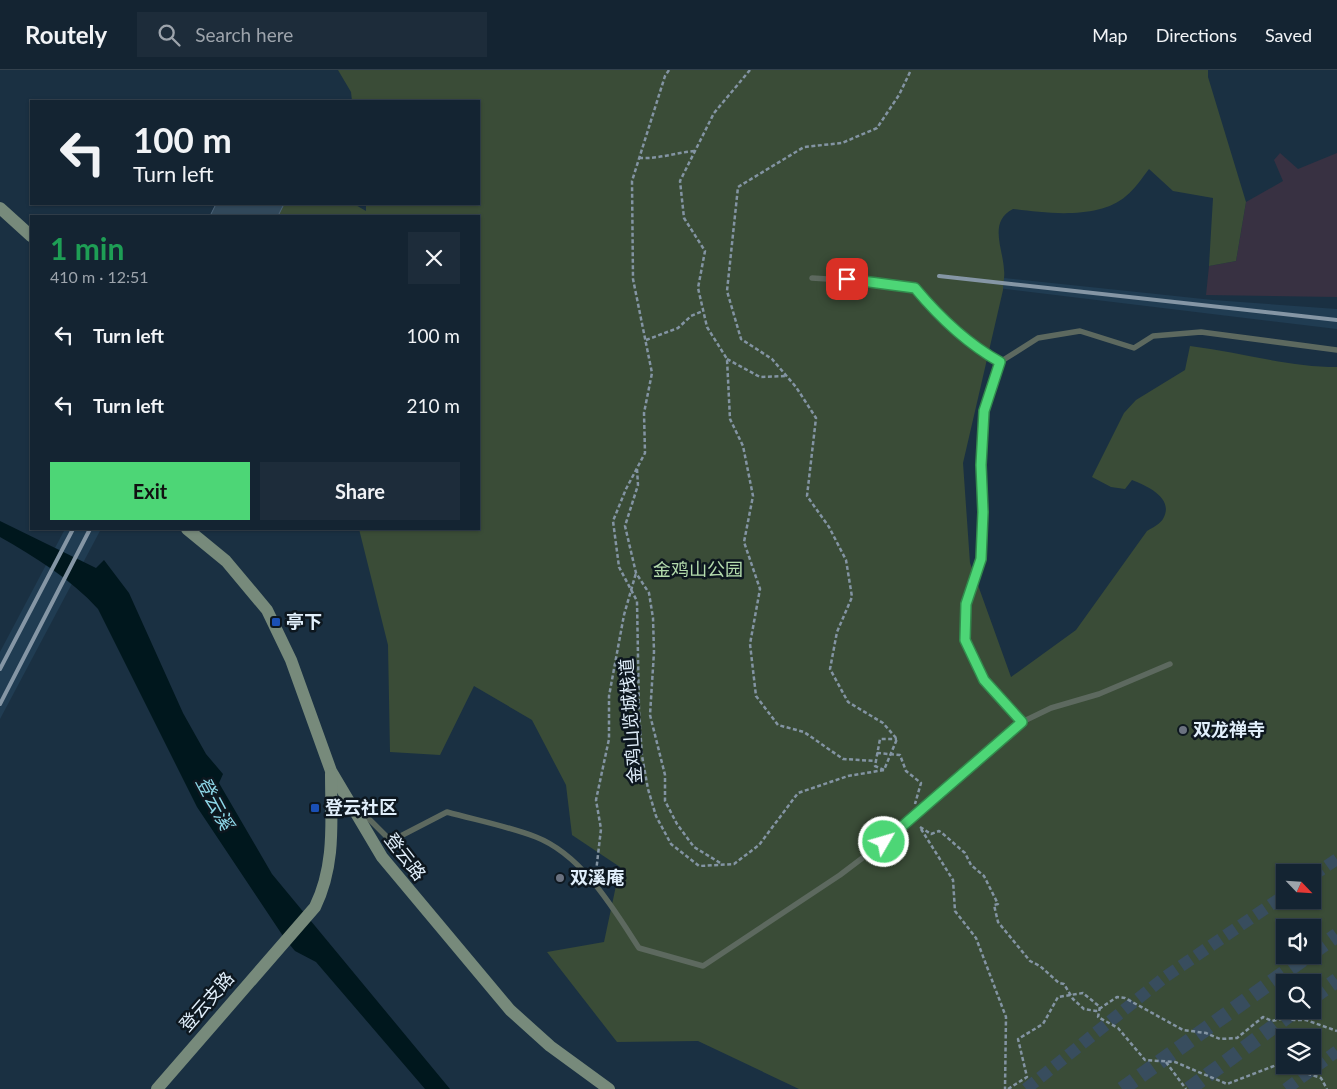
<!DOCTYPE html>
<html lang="en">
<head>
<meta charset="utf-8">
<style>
  :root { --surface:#142432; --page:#1d2c3a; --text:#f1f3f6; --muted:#9da4ac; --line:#33414d; --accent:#4dd676 }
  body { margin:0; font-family:Lato,"Noto Sans SC",sans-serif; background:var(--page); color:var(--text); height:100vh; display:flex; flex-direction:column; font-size:19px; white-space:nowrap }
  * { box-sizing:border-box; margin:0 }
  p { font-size:16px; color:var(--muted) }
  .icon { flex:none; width:28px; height:28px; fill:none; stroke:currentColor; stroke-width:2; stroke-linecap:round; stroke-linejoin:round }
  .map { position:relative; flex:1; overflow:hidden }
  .details { position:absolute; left:30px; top:145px; width:450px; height:315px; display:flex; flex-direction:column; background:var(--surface); border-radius:0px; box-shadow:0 1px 4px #0004,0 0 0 1px var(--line) }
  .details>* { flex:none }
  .banner { position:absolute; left:30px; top:30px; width:450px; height:105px; border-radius:0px; box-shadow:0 1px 4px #0004,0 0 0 1px var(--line); background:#142432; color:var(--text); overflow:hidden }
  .needle { width:32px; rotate:115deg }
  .fabs { position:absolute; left:1276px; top:794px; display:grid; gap:10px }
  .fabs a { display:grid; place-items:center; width:45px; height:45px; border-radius:0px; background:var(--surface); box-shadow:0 1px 4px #0004,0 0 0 1px var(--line); font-size:25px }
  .pin { position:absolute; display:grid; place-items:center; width:42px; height:42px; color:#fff; margin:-21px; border-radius:10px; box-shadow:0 2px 8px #0006 }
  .me { position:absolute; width:55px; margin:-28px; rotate:52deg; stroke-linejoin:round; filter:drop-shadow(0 0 4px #0008) }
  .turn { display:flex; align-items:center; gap:18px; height:105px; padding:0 20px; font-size:22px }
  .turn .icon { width:65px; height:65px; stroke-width:2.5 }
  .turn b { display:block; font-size:35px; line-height:42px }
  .round { display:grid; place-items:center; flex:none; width:52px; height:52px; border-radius:0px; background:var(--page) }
  .head { display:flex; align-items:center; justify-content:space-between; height:85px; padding:0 20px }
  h1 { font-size:30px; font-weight:700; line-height:38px; color:#1e9e55 }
  .button { display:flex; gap:10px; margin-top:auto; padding:10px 20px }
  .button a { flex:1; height:58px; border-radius:0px; background:var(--accent); color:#111; font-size:20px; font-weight:700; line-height:58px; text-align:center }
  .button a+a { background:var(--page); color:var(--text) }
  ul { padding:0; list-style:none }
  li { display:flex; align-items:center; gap:15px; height:70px; padding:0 20px }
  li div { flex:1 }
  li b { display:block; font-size:19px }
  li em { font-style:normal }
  header { display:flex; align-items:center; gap:30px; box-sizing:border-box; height:70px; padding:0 25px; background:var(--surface); border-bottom:1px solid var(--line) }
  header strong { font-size:24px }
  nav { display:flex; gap:28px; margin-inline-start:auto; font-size:18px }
  .search { width:350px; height:45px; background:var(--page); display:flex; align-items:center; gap:12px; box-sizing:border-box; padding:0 18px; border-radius:0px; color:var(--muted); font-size:19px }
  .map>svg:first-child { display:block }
  .built { fill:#203c52 }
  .industrial { fill:#383142 }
  .green { fill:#3a4c37; fill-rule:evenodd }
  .water { fill:#00171d }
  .building { fill:#32495c; stroke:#50677c }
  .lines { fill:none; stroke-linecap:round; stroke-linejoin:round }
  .secondary-tunnel { stroke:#384d5e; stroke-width:12; stroke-dasharray:12 6; stroke-linecap:butt }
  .highway-tunnel { stroke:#384d5e; stroke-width:15; stroke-dasharray:15 8; stroke-linecap:butt }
  .path { stroke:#8394a3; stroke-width:2.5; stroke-dasharray:4 2.5; stroke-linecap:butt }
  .lane { stroke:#5d695f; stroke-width:5.5 }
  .secondary { stroke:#778a7b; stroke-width:12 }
  .rail { stroke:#8596a5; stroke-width:4 }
  .path-bridge { stroke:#8394a3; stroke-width:2.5; stroke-dasharray:4 2.5; stroke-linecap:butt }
  .route-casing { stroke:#328b4d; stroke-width:12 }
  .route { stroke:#4dd676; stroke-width:9 }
  .transit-dot { fill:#1a4fb4; stroke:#0d171f; stroke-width:2 }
  .worship-dot { fill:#6b7280; stroke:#0d171f; stroke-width:2 }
  .labels { text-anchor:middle; stroke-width:5; stroke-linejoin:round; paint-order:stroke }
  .park-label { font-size:18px; fill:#b4dcad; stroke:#0d171f }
  .poi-label { font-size:18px; font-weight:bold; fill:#e1effb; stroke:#0d171f; text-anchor:start }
  .street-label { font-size:18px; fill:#e1effb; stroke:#0d171f }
  .water-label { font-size:19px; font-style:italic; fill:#8dd7e8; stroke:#0d171f }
</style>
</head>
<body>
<header>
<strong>Routely</strong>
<div class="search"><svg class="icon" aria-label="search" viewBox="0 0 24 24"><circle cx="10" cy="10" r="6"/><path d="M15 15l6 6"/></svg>Search here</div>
<nav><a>Map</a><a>Directions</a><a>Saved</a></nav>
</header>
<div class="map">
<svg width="1337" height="1019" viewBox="0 0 1337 1019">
  <rect width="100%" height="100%" fill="#1a3042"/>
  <g class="built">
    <path d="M 938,201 L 1213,230 L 1337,239 L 1337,259 L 940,211 Z"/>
    <path d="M 65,459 L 101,459 L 0,649 L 0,582 Z"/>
  </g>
  <path class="industrial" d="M 1280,83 L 1298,99 L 1337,83 L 1337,227 L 1206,225 L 1209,196 L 1236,191 L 1246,132 L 1283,111 L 1274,90 Z"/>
  <path class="green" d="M 338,0 L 1208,0 L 1208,7 L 1246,132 L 1236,191 L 1209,196 L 1213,128 L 1173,121 L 1149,99 C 1142,108 1135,119 1126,126 C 1099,150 1045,143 1013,139 C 988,152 1003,178 1004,200 C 1005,206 1003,213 1003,220 L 963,393 L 970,493 L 1011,607 L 1076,560 L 1147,461 C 1152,458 1160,454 1163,449 C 1175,428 1147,416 1132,410 L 1125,419 L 1111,417 L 1092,407 L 1124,343 L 1136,330 L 1185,300 L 1190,276 C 1239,282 1288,297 1337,297 L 1337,1019 L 799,1019 L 698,971 L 617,972 L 547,882 L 604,872 L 620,797 L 572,765 L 566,715 L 532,650 L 474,616 L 440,685 L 390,682 L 388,575 L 359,459 L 479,459 L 479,146 L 445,146 L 444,144 L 437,146 L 278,146 L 284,134 L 354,134 L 366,141 L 366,134 L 479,134 L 479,31 L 352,31 L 351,22 ZM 1285,802 L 1312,802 L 1312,830 L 1285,830 ZM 1285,858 L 1312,858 L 1312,885 L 1285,885 ZM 1285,912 L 1312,912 L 1312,940 L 1285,940 ZM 1285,968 L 1312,968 L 1312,995 L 1285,995 Z"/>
  <path class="water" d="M 0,451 L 96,498 L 104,490 L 129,523 L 183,643 L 206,684 L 223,704 L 219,713 L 272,804 L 450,1019 L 425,1019 L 316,892 L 295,881 L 285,869 L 197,737 L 98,539 C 71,509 35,487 0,467 Z"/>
  <path class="building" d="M 216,134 L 284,134 L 278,146 L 210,146 Z"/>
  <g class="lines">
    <g class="secondary-tunnel">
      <path d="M 1312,806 L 1337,789"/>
      <path d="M 1026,1019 L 1165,907 L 1285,825"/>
      <path d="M 1286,1019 L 1337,981"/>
    </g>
    <g class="highway-tunnel">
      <path d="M 1312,883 L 1337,865"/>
      <path d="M 1312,928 L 1337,910"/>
      <path d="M 1122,1019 L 1309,885"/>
      <path d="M 1189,1019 L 1296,940"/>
    </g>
    <g class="path">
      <path d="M 750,0 L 714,43 L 680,111 L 684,148 L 705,181 L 698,218 L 707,257 L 727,289 L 730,349 L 743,376 L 753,426 L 744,472 L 760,519 L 750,574 L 756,626 L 778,655 L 804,662 L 843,689 L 876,691"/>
      <path d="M 639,88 C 658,89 675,83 694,81"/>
      <path d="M 646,270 L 678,258 L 691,246 L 703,241"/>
      <path d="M 727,289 L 760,307 L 787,306"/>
      <path d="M 637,399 L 638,415 L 625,456 L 636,503 L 649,523 L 653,548 L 654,582 L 650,645 L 665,705 L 665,731 L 677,754 L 694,777 L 722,794"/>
      <path d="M 877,683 L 900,685 L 906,701 L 921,713 L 915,734"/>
      <path d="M 884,700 L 875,696 L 880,669 L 897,669"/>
      <path d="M 920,757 L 931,764 L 939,761 L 942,763 L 965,783 L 971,795 L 984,806 L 998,834 L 994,835 L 998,852 L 1030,891 L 1040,896 L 1059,913 L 1064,914 L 1073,929 L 1084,939 L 1096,941 L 1117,927 L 1125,928 L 1183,960 L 1206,963 L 1220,969 L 1237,968 L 1263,947 L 1272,951 L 1285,948 L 1294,950 L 1306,950 L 1337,961"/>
      <path d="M 921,759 L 953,810 L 955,841 L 976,868 L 1006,947 L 1005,1019"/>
      <path d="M 596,802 L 601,759 L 596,730 L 609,669 L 609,626 L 624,545 L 636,503"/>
      <path d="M 1166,992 L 1186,1019"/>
      <path d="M 1008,1019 L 1027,1007 L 1018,969 L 1043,954 L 1058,927 L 1083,923 L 1100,937 L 1098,947 L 1118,958 L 1145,990 L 1175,992 L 1227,1014 L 1279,994 L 1321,1008 L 1327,1019"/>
    </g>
    <g class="lane">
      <path d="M 812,208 L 874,212 L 915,218 L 943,250 L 973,276 L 1000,292"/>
      <path d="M 1170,594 L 1099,624 L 1051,638 L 1022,652 L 984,610 L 965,570 L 966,534 L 981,489 L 983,442 L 981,395 L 984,341 L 1000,292 L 1038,268 L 1080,261 L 1134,278 L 1153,266 L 1201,262 L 1337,280"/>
      <path d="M 357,737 L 391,771 L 447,742 C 476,750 507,756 536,767 C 582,785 613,838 639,878 L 703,896 L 840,805 L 898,761 L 1022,652"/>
    </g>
    <g class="secondary">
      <path d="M 0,138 L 31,166"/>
      <path d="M 187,459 L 226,491 L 267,540 L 291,590 L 331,701 L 382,787 L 510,940 L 550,976 L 609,1019"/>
      <path d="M 157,1019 L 315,837 C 336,794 331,750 331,704"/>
    </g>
    <g class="rail">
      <path d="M 939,206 L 1337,250"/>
      <path d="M 0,599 L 73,459"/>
      <path d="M 0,634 L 90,459"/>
    </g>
    <path class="path-bridge" d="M 669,0 L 665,6 L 632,111 L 633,209 L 652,303 L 644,343 L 645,383 L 626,419 L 613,451 L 619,497 L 637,531 L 639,641 L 642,686 L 648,719 L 656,746 L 671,774 L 699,796 L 734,794 L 759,775 L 798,723 L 848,706 L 884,700 L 897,669 L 883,653 L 848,632 L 830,599 L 837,562 L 852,527 L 846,490 L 829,457 L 807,426 L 816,348 L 796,317 L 772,289 L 741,269 L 727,221 L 738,117 L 804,77 L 842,73 L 877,58 L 899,25 L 911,0"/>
  </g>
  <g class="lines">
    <g class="route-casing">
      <path id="route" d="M 847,209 L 915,218 C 940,248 966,273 1000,292 L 984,341 L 981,395 L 983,442 L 981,489 L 966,534 L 965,570 L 984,610 L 1022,652 L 884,772"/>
    </g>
    <use href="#route" class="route"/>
  </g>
  <g class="transit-dot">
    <rect x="271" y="547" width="10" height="10" rx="2.5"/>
    <rect x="310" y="733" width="10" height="10" rx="2.5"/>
  </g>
  <g class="worship-dot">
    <circle cx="1183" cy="660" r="5"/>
    <circle cx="560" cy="808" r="5"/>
  </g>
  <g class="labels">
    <g class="park-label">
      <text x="698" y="506">金鸡山公园</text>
    </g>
    <g class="poi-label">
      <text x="286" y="558">亭下</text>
      <text x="1193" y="666">双龙禅寺</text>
      <text x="325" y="744">登云社区</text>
      <text x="570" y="814">双溪庵</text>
    </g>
    <g class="street-label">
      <text transform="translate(631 651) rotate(-94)" y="6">金鸡山览城栈道</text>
      <text transform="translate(405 787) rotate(52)" y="6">登云路</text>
      <text transform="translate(207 932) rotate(-49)" y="6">登云支路</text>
    </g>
    <g class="water-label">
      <text transform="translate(215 733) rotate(62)" y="7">登云溪</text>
    </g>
  </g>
</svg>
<div class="fabs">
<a><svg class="needle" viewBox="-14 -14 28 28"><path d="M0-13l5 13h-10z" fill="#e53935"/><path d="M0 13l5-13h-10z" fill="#9da4ac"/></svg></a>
<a><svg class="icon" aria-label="sound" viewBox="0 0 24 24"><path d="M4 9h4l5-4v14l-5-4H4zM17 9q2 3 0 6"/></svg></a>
<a><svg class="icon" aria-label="search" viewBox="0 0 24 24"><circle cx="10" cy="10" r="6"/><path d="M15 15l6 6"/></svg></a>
<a><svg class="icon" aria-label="layers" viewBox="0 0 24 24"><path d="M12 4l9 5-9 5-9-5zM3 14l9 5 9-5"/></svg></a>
</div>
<div class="pin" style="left:847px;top:209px;background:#d93025"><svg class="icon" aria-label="arrive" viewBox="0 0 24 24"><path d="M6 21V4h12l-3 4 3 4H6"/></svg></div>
<svg class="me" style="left:884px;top:772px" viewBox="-20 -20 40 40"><circle r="17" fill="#4dd676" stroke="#fff" stroke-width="3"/><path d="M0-11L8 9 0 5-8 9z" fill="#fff"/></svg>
<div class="banner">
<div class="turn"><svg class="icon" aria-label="left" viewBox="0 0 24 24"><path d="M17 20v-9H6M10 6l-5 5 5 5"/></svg><div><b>100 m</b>Turn left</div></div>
</div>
<section class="details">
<div class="head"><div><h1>1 min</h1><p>410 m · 12:51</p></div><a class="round"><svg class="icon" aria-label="close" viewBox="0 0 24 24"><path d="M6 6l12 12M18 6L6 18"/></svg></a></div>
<ul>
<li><svg class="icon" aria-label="left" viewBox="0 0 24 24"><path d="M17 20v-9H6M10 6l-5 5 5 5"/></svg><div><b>Turn left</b></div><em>100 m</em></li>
<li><svg class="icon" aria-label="left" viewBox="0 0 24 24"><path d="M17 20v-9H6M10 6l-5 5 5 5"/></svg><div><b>Turn left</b></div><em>210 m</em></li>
</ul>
<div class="button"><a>Exit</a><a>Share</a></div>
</section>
</div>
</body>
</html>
